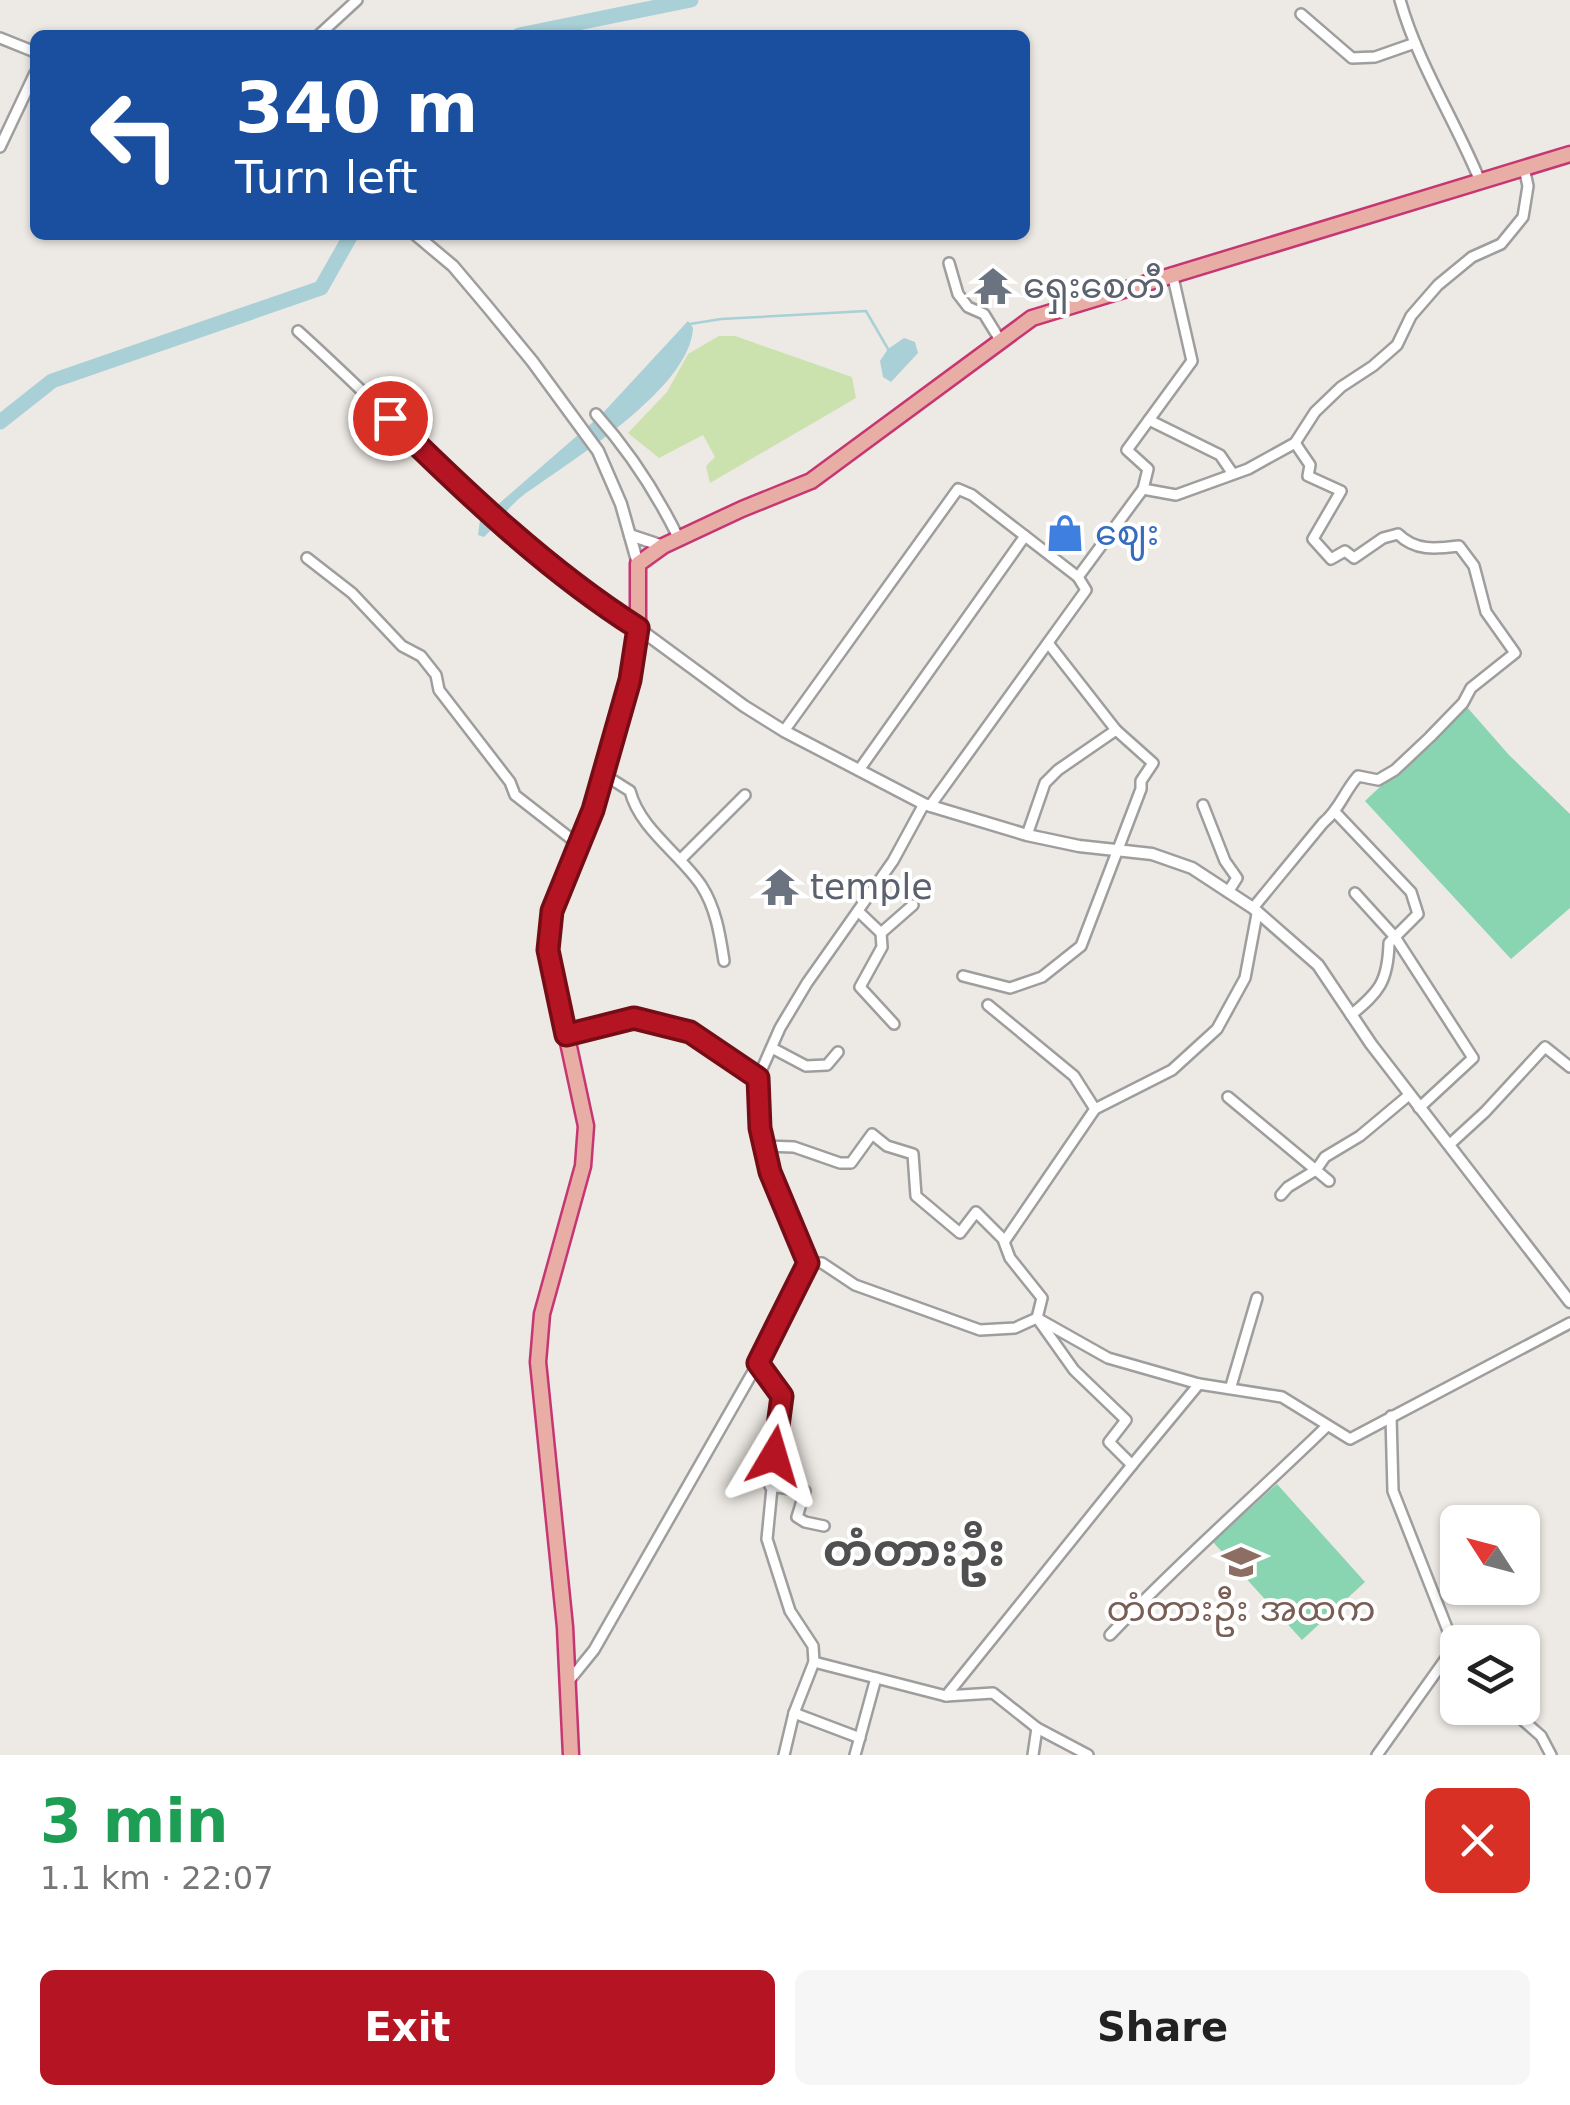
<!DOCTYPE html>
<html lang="en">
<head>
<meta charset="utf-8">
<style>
  :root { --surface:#fff; --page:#f6f6f6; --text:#222; --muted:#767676; --accent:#b51422 }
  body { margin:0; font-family:"DejaVu Sans","Noto Sans Myanmar",sans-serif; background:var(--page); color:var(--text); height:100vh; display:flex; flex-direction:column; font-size:38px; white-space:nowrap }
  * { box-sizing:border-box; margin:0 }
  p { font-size:32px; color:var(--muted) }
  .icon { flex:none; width:55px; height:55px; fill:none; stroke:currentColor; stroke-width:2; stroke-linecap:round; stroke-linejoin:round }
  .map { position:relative; height:1755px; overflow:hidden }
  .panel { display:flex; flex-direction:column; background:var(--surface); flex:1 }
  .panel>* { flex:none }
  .top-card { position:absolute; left:30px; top:30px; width:1000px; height:210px; border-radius:15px; box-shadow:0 2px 8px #0004; background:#1a4fa0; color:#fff; overflow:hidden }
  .needle { width:65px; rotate:306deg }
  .fabs { position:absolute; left:1440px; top:1505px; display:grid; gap:20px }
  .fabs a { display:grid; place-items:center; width:100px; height:100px; border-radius:15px; background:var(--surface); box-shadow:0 2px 8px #0004; font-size:50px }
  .pin { position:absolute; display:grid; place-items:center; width:85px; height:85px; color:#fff; margin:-42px; border:5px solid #fff; border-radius:50%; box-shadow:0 2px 10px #0007 }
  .me { position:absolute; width:110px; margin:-55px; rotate:7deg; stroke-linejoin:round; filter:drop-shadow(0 0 8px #0008) }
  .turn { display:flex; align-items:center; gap:35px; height:210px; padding:0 40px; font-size:45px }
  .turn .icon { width:130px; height:130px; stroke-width:2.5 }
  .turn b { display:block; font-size:70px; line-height:85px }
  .round { display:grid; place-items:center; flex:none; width:105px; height:105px; border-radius:15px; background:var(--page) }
  .headline { display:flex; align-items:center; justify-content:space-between; height:170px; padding:0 40px }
  h1 { font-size:60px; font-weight:600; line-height:75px; color:#1e9e55 }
  .primary-button { display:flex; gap:20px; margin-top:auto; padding:20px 40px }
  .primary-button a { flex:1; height:115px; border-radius:15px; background:var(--accent); color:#fff; font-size:40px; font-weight:600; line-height:115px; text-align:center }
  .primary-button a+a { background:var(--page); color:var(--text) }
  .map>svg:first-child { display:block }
  .grass { fill:#cce2ae }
  .pitch { fill:#89d4b1 }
  .water { fill:#a8d0d6 }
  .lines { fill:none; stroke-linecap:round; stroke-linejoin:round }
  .stream { stroke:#a8d0d6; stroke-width:2.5 }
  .river { stroke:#a8d0d6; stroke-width:15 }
  .minor-casing { stroke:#9e9e9e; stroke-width:14 }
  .tertiary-casing { stroke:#9e9e9e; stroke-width:15 }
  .trunk-casing { stroke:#c63673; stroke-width:19 }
  .minor { stroke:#fff; stroke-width:9 }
  .tertiary { stroke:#fff; stroke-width:10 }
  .trunk { stroke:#e8aea6; stroke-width:14 }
  .route-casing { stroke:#760d16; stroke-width:25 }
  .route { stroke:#b51422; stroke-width:18 }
  .labels { text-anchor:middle; stroke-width:8; stroke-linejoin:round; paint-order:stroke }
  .worship-label { font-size:35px; fill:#5b616d; stroke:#fff; text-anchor:start }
  .shop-label { font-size:35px; fill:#366cbe; stroke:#fff; text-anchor:start }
  .education-label { font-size:35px; fill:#785e54; stroke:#fff }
  .district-label { font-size:45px; font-weight:bold; fill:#505050; stroke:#fff }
</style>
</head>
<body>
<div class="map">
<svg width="1570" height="1755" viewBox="0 0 1570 1755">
  <rect width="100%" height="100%" fill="#ede9e4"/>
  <path class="grass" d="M 719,336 L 735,336 L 852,377 L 856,398 L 710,483 L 706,466 L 715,457 L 703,435 L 659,458 L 628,433 L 667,392 L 688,354 Z"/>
  <g class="pitch">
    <path d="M 1466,706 L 1509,755 L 1570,814 L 1570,908 L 1511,959 L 1365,801 Z"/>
    <path d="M 1277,1484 L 1365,1582 L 1302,1640 L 1213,1542 Z"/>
  </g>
  <g class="water">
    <path d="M 688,321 L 693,328 C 690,390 568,462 521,497 C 506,509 498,524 484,537 L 478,535 L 480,520 L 601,415 Z"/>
    <path d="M 904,338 L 915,342 L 918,353 L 891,382 L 883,377 L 880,361 L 888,349 Z"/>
  </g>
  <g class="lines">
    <path class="stream" d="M 690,324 L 721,319 L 866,311 L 888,349"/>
    <g class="river">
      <path d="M 519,35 L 691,0"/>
      <path d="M 0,422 L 52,381 L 321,288 L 351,235"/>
    </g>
    <g class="minor-casing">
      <g id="minor">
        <path d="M 1400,0 C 1418,64 1455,120 1480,181"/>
        <path d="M 1301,14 L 1352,58 L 1375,57 L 1415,43"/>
        <path d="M 319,35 L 357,0"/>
        <path d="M 0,38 L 35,52"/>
        <path d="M 0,147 L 35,73"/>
        <path d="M 949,263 L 958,294 L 968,307 L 984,314 L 1000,340"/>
        <path d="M 298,331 C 409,431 511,548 638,628"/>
        <path d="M 596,414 C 629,451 657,494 679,539"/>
        <path d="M 1149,420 L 1220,455 L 1233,474"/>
        <path d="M 1143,489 L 1176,495 L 1248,469 L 1295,443 L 1315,412 L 1341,387 L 1373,366 L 1397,345 L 1411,316 L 1438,285 L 1472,257 L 1501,244 L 1523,217 L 1528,186 L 1524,168"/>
        <path d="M 307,558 L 352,593 L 402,646 L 421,656 L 436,675 L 439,690 L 510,782 L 515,795 L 579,845"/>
        <path d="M 784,731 L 958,489 L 972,495 L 1078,577"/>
        <path d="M 859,770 L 1025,536"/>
        <path d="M 603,774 L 630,791 C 640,829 679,853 701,885 C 716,908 720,935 724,961"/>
        <path d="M 1203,805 L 1225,861 L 1237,878 L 1228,892"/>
        <path d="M 930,806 L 1086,590 L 1078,577 L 1143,489 L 1148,469 L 1127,450 L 1192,361 L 1172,273"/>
        <path d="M 1336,813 L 1411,892 L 1418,914 L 1389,943 C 1388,982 1379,992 1351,1015"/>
        <path d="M 1027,835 L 1045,783 L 1058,770 L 1116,730"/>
        <path d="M 681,859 L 745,795"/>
        <path d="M 1355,893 L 1395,937 L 1473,1058 L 1419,1108"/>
        <path d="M 1253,908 L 1323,823 C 1339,810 1344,792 1358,776 L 1378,780 L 1395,770 L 1430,737 L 1463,703 L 1471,688 L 1515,653 L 1486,612 L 1474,566 L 1459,546 C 1435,549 1415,551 1398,534 L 1383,538 L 1354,558 L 1345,551 L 1331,559 L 1313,539 L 1341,491 L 1308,476 L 1310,465 L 1295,443"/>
        <path d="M 858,911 L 881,933 L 882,947 L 860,987 L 894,1024"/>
        <path d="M 881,933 L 913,905"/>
        <path d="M 963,976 L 1010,988 L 1042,977 L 1081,946 L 1141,789 L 1141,781 L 1153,763 L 1116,730 L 1048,643"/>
        <path d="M 988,1005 L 1074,1076 L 1095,1109"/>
        <path d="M 566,1035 L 634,1018 L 690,1031 L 758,1078"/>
        <path d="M 772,1048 L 806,1066 L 827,1065 L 838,1052"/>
        <path d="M 1228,1097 L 1329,1181"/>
        <path d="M 1449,1145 L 1485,1112 L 1545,1047 L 1570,1067"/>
        <path d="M 764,1146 L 794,1147 L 840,1163 L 851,1163 L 872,1134 L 887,1146 L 913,1154 L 916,1196 L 960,1233 L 976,1212 L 1005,1241"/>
        <path d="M 1281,1195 L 1288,1187 L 1316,1170 L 1325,1157 L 1360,1136 L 1409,1095"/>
        <path d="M 809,1263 L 822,1263 L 855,1285 L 980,1330 L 1015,1328 L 1037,1318 L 1108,1358 L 1199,1384 L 1282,1397 L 1350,1439 L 1570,1323"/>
        <path d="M 758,1363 L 781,1396 L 767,1539 L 790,1611 L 813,1646 L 814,1662 L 794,1713 L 784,1755"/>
        <path d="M 1231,1386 L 1257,1298"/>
        <path d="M 1391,1416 L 1393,1491 L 1458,1656"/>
        <path d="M 1132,1465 L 1199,1384"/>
        <path d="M 770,1486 L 805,1491 L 797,1517 L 805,1522 L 824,1526"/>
        <path d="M 1110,1635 C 1179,1562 1255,1496 1327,1426"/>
        <path d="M 814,1662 L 946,1696 L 993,1693 L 1037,1728 L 1033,1755"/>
        <path d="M 568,1682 L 594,1650 L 758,1363 L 809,1263 L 770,1172 L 760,1127 L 758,1078 L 780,1028 L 807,983 L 893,861 L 924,804"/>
        <path d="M 946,1696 L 1132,1465 L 1109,1442 L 1126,1420 L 1074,1370 L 1037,1318 L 1042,1298 L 1010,1258 L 1004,1242 L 1095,1109 L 1172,1070 L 1217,1029 L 1245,978 L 1257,914"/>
        <path d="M 1509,1708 L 1541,1736 L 1551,1755"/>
        <path d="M 794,1713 L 860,1738"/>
        <path d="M 1037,1728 L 1088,1755"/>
        <path d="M 855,1755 L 876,1678"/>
        <path d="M 1377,1755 L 1454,1647"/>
      </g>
    </g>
    <g class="tertiary-casing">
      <g id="tertiary">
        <path d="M 416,235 L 453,266 L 486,305 L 532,361 L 598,451 L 621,504 L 638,564"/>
        <path d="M 630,535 L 663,546"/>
        <path d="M 638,628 L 744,706 L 784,731 L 924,804 L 1027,835 L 1079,846 L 1152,854 L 1192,868 L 1253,908 L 1318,965 L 1371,1044 L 1570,1302"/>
      </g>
    </g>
    <g class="trunk-casing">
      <path id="trunk" d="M 571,1755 L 565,1627 L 538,1362 L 542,1314 L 583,1166 L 586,1126 L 548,949 L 552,911 L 593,810 L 630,680 L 638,628 L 638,564 L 663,546 L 742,509 L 811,481 L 1032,318 L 1570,154"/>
    </g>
    <use href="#minor" class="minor"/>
    <use href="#tertiary" class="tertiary"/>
    <use href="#trunk" class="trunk"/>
  </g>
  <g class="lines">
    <g class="route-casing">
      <path id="route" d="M 390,418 C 466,493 548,571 638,628 L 630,680 L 593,810 L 552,911 L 548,950 L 566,1035 L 634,1018 L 690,1032 L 758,1078 L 760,1128 L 770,1172 L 808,1263 L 758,1363 L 782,1396 L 774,1456"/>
    </g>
    <use href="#route" class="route"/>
  </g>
  <defs>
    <g id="temple-bare" transform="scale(3)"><path d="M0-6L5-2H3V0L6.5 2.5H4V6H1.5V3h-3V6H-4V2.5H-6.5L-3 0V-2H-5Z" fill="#6b7280" stroke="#fff" stroke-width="2.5" paint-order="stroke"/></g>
    <g id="shop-bare" transform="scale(3)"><path d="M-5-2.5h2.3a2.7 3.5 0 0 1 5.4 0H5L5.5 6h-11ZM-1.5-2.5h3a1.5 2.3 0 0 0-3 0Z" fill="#3f7fe0" stroke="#fff" stroke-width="2.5" paint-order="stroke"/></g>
    <g id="school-bare" transform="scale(3)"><path d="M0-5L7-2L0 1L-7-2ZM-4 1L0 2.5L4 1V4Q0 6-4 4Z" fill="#8d6e63" stroke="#fff" stroke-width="2.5" paint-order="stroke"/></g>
  </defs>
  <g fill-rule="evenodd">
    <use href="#temple-bare" x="993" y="286"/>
    <use href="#shop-bare" x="1065" y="533"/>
    <use href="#temple-bare" x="780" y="887"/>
    <use href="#school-bare" x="1241" y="1562"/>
  </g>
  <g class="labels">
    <g class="worship-label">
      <text x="1023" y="298">ရှေးစေတီ</text>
      <text x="810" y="899">temple</text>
    </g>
    <g class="shop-label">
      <text x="1095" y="545">ဈေး</text>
    </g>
    <g class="education-label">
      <text x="1241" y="1621">တံတားဦး အထက</text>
    </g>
    <g class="district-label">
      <text x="914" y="1566">တံတားဦး</text>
    </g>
  </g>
</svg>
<div class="fabs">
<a><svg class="needle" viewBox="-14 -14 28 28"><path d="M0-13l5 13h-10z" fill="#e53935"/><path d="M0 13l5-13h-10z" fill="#767676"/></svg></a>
<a><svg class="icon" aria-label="layers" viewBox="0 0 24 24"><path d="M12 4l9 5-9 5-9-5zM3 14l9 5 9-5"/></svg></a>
</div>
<div class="pin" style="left:390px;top:418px;background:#d93025"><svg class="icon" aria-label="arrive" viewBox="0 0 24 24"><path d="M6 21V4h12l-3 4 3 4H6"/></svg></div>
<svg class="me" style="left:774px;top:1456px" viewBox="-20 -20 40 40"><path d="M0-17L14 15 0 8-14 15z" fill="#b51422" stroke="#fff" stroke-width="4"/></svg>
<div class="top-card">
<div class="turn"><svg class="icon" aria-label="left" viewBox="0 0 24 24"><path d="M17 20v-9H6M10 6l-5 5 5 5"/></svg><div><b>340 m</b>Turn left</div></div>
</div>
</div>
<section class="panel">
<div class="headline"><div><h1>3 min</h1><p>1.1 km · 22:07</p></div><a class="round" style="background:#d93025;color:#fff"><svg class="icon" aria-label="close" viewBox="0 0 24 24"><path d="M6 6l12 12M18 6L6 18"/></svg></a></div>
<div class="primary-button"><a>Exit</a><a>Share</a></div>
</section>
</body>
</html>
